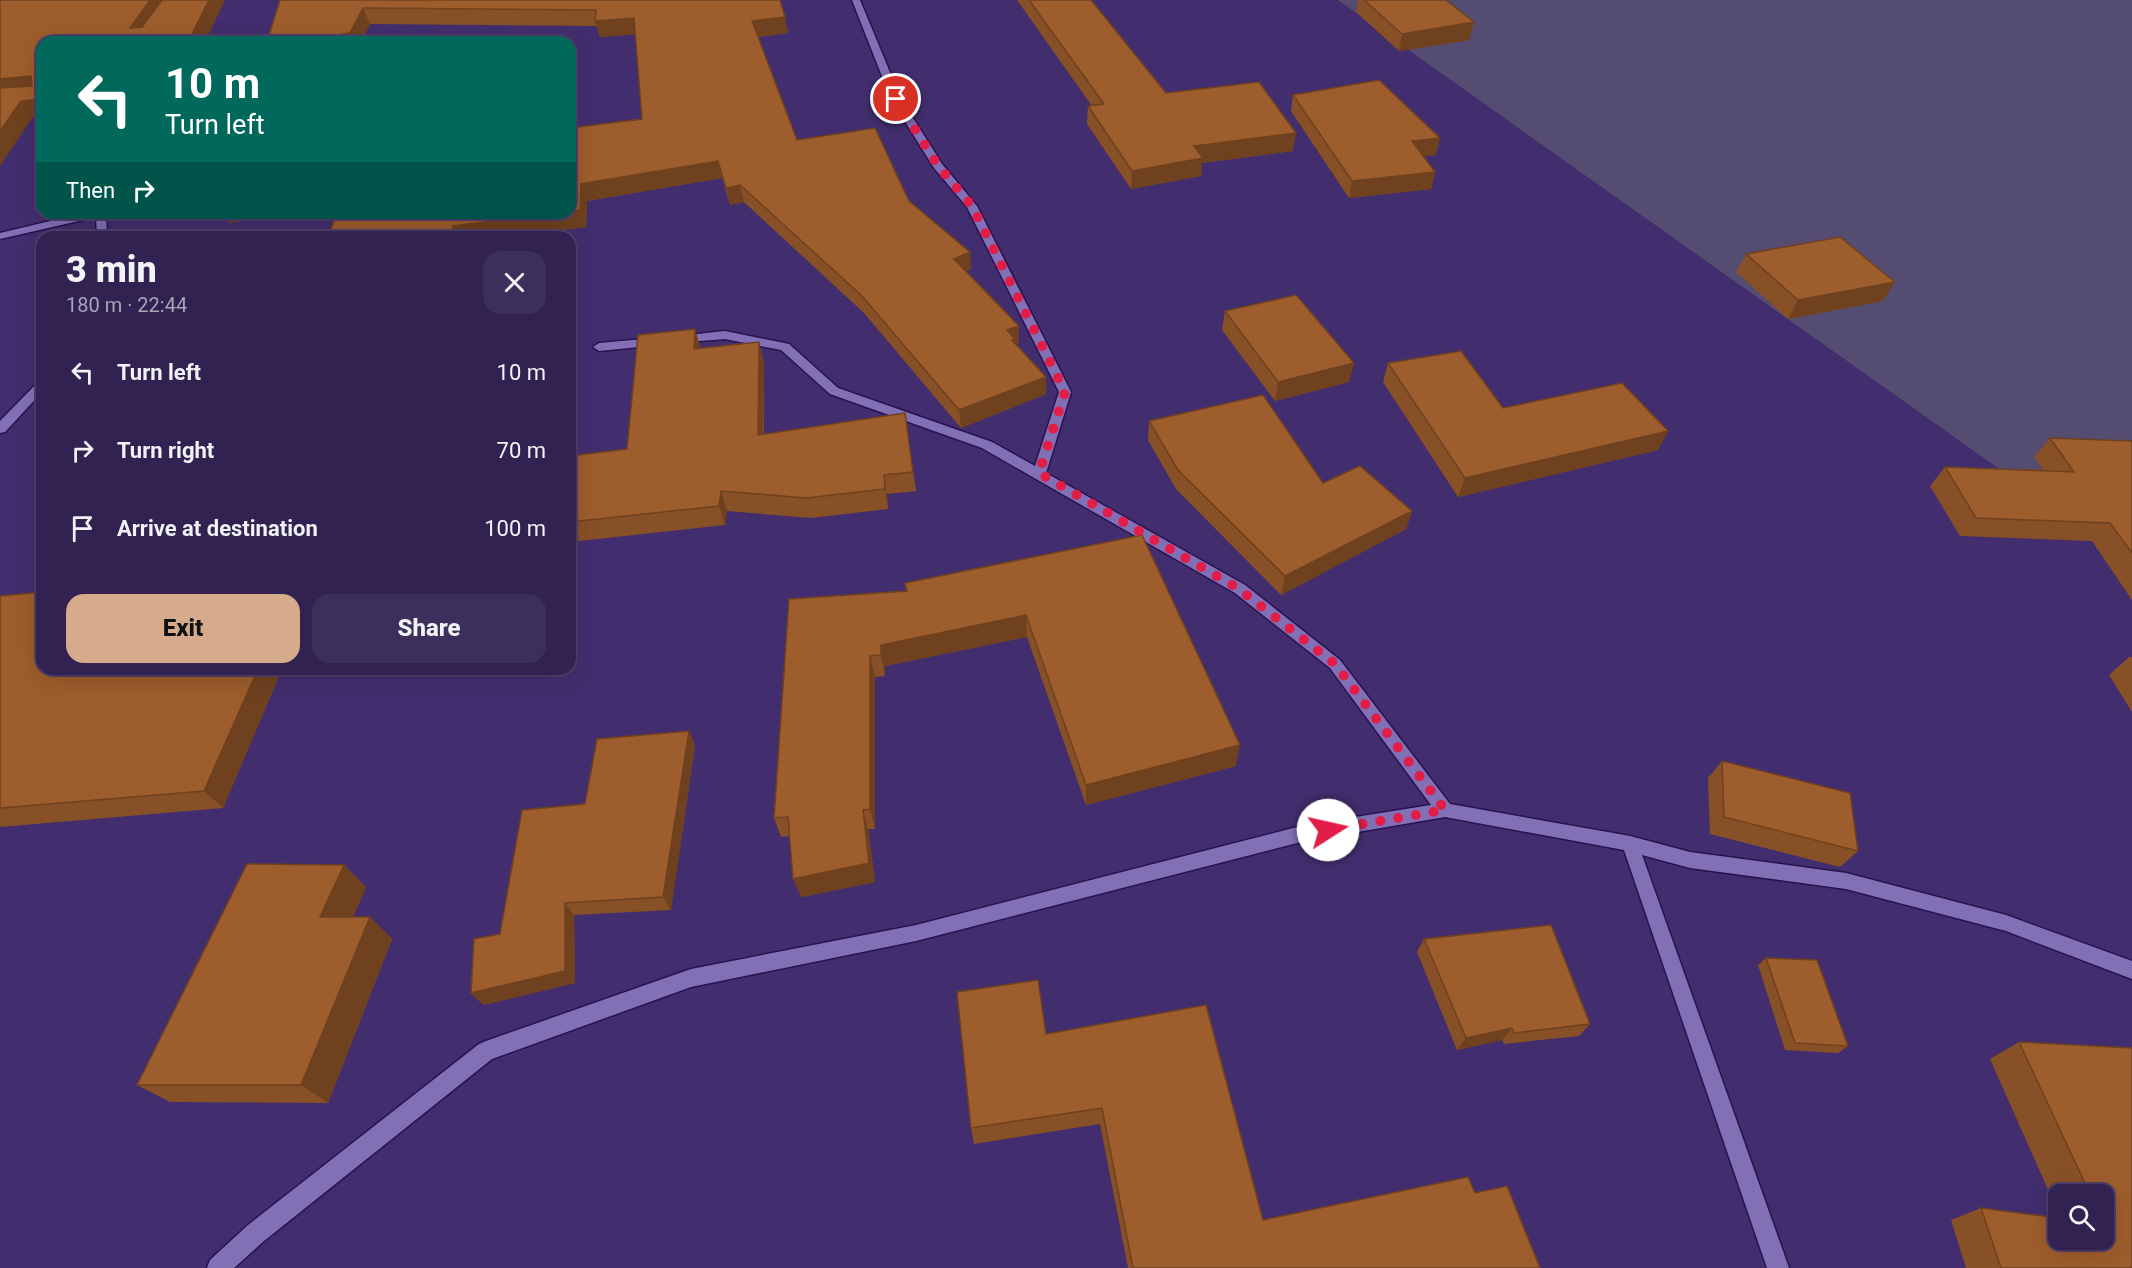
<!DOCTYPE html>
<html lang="en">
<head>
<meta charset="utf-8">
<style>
  :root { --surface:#322252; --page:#3d2f5c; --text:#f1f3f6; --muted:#a8a4b8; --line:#4d3f69; --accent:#d6ab8b }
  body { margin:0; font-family:Roboto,sans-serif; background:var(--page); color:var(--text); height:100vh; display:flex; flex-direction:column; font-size:22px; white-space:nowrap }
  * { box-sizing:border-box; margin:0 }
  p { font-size:20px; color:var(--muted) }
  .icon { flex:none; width:33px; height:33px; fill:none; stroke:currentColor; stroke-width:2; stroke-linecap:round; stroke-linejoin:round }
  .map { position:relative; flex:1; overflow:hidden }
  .drawer { position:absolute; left:36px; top:231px; width:540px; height:444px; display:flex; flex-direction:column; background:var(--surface); border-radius:18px; box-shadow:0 6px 24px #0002,0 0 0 2px var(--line) }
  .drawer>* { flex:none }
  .guide { position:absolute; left:36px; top:36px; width:540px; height:183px; border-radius:18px; box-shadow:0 6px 24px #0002,0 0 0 2px var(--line); background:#00695c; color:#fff; overflow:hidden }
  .controls { position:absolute; left:2048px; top:1184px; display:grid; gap:12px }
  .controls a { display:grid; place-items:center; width:66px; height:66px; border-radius:12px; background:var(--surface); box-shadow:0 6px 24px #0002,0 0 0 2px var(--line); font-size:30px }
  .pin { position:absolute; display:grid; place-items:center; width:51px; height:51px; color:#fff; margin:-26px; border:3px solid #fff; border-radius:50%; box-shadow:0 2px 6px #0007 }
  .me { position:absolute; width:66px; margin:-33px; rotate:80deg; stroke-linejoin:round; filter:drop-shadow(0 0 4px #0008) }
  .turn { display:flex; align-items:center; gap:21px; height:126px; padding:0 30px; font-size:27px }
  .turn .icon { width:78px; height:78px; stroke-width:2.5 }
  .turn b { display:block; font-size:42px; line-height:51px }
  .then { display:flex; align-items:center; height:57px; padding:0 30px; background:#0003; gap:12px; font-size:22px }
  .round { display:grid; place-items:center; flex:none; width:63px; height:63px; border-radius:18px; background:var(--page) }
  .headline { display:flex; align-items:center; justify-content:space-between; height:102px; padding:0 30px }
  h1 { font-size:36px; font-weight:800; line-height:45px }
  .action { display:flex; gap:12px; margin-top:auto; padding:12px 30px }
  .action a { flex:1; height:69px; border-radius:18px; background:var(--accent); color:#111; font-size:24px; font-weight:800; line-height:69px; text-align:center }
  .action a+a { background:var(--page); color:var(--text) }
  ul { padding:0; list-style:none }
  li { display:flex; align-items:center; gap:18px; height:78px; padding:0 30px }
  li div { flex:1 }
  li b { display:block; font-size:22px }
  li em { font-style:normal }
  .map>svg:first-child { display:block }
  .green { fill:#554d71 }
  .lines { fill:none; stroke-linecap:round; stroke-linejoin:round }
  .street-casing { stroke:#291250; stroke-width:3 }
  .street { fill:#8270b7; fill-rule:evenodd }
  .wall { fill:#885026 }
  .shaded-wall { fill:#6f411f }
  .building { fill:#9e5d2c; stroke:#6f411f; stroke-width:1.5 }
  .route { stroke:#e11d48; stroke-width:10; stroke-dasharray:0 18 }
</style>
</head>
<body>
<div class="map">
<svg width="2132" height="1268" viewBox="0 0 2132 1268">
  <rect width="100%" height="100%" fill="#422e6e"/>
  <path class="green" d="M 1338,0 L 2132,0 L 2132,563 Z"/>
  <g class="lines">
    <g class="street-casing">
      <g id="street">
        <path d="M 852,0 L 860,0 L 901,99 L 942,164 L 977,206 L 1071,392 L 1046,473 L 1245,585 L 1340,660 L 1450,804 L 1630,836 L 1690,852 L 1846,873 L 2006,915 L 2132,961 L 2132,979 L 2006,931 L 1846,889 L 1690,868 L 1642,855 L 1789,1268 L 1767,1268 L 1624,850 L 1445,817 L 1305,841 L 916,941 L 691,987 L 492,1059 L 264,1241 L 234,1268 L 207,1268 L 210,1260 L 248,1225 L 479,1044 L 486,1041 L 691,969 L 916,925 L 1305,825 L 1431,805 L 1330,668 L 1235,593 L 982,448 L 830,394 L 781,350 L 725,339 L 675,343 L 673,340 L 679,336 L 725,331 L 789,344 L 838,388 L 992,442 L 1035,466 L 1059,392 L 967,207 L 934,168 L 891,99 Z"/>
        <path d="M 84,213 L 106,213 L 107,237 L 97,237 L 96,217 L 0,239 L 0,233 Z"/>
        <path d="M 655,338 L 661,342 L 659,345 L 599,351 L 593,347 L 599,343 Z"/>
        <path d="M 42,381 L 42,392 L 5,432 L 0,433 L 0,421 L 38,382 Z"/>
      </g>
    </g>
    <use href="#street" class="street"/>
  </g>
  <g class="wall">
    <path d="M 280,0 L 780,0 L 788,33 L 758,37 L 797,140 L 909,201 L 970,252 L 971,269 L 966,271 L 1019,343 L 1016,345 L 1046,377 L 1046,394 L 961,428 L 864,313 L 744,202 L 730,205 L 722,178 L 587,201 L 586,227 L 511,237 L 642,119 L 636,34 L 600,37 L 597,26 L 370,24 L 361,42 L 267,42 Z"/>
    <path d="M 1017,0 L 1091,0 L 1166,93 L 1293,151 L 1202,163 L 1201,176 L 1131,189 L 1087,124 L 1088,106 L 1092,106 Z"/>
    <path d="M 1358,0 L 1446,0 L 1474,22 L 1469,40 L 1399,51 L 1356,12 Z"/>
    <path d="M 1293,95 L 1436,155 L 1423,156 L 1435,172 L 1431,189 L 1349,198 L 1291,111 Z"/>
    <path d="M 1746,254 L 1883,301 L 1788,319 L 1736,272 Z"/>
    <path d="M 1225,311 L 1349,382 L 1275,401 L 1222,330 Z"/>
    <path d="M 701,348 L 764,362 L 764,434 L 905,413 L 916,491 L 887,494 L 888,509 L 811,518 L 727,511 L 725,525 L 570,542 L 570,456 L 627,449 Z"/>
    <path d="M 1388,363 L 1503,408 L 1668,431 L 1658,450 L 1458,497 L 1383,382 Z"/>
    <path d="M 1149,421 L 1323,483 L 1412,511 L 1406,529 L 1281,595 L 1176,489 L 1148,440 Z"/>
    <path d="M 2050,438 L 2132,441 L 2132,600 L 2092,541 L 1960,536 L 1930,486 L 1945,467 L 2043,470 L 2034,457 Z"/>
    <path d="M 1142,535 L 1236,766 L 1086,805 L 1027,637 L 885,666 L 885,676 L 875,677 L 875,829 L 868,829 L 875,882 L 801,897 L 790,836 L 781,837 L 774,818 L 906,591 L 905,583 Z"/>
    <path d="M 0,596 L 42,669 L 282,669 L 223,808 L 0,827 Z"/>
    <path d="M 2129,657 L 2132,657 L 2132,712 L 2109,675 Z"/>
    <path d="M 689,731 L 695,745 L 671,910 L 574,915 L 575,983 L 483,1005 L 500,934 L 585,804 Z"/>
    <path d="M 1722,761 L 1858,851 L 1840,867 L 1710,834 L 1708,778 Z"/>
    <path d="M 344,865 L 366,887 L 353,917 L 370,917 L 392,939 L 328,1103 L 170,1102 L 137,1085 Z"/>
    <path d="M 1424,939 L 1590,1024 L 1579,1036 L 1504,1044 L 1502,1040 L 1457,1050 L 1417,952 Z"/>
    <path d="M 1766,958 L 1848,1046 L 1838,1053 L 1785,1050 L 1758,965 Z"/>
    <path d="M 1046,1034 L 1263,1220 L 1475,1193 L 1540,1268 L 1128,1268 L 1100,1124 L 974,1144 L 971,1128 Z"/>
    <path d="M 2019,1042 L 2132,1048 L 2132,1268 L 1966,1268 L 1951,1220 L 1981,1208 L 2058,1218 L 2058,1239 L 2103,1239 L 2103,1194 L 2058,1194 L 2058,1212 L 1990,1059 Z"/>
  </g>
  <g class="shaded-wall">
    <path d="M 150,0 L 170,0 L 141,42 L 130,28 Z"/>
    <path d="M 209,0 L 225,0 L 205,42 L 188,42 Z"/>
    <path d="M 363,8 L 370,24 L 361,42 L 355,42 L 350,33 Z"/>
    <path d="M 785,17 L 788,33 L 756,37 L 752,21 Z"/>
    <path d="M 634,18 L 639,34 L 600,37 L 595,21 Z"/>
    <path d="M 1474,22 L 1469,40 L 1399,51 L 1402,34 Z"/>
    <path d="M 342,34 L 346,42 L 339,42 Z"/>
    <path d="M 31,76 L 42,93 L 0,97 L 0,79 Z"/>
    <path d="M 42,99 L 42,117 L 32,118 L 0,166 L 0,131 L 21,101 Z"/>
    <path d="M 1296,133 L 1293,151 L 1202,163 L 1201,176 L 1131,189 L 1132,171 L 1194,146 Z"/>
    <path d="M 1440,138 L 1436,155 L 1408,158 L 1412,141 Z"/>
    <path d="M 718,161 L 722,178 L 587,201 L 586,227 L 511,237 L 450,237 L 453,226 L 557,213 L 570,213 L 581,184 Z"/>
    <path d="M 1435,172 L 1431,189 L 1349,198 L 1352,181 Z"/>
    <path d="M 740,185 L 744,202 L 730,205 L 726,188 Z"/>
    <path d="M 223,213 L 301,213 L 230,223 Z"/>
    <path d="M 970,252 L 971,269 L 956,276 L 954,259 Z"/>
    <path d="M 1895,282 L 1883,301 L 1788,319 L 1798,300 Z"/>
    <path d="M 1019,326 L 1019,343 L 1016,345 L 1016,356 L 1007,330 Z"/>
    <path d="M 695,329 L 701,349 L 694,349 Z"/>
    <path d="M 759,342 L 764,362 L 763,454 L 758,435 Z"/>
    <path d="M 1354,363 L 1349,382 L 1275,401 L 1278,382 Z"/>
    <path d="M 1046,377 L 1046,394 L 961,428 L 959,410 Z"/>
    <path d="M 1668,431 L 1658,450 L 1458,497 L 1465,478 Z"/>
    <path d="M 884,475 L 887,494 L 888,509 L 885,489 Z"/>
    <path d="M 721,491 L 727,511 L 725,525 L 719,506 Z"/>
    <path d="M 1412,511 L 1406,529 L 1281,595 L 1285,576 Z"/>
    <path d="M 1026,615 L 1027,637 L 885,666 L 885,676 L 881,655 L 881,645 Z"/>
    <path d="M 870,656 L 875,677 L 875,829 L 870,809 Z"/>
    <path d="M 258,669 L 282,669 L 223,808 L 204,791 Z"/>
    <path d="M 689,731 L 695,745 L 671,910 L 663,897 Z"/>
    <path d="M 1240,745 L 1236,766 L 1086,805 L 1086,785 Z"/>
    <path d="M 863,810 L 868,829 L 875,882 L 801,897 L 793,879 Z"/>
    <path d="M 344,865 L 366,887 L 344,938 L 320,917 Z"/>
    <path d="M 565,903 L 574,915 L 575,983 L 483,1005 L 471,993 Z"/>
    <path d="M 370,917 L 392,939 L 328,1103 L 301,1085 Z"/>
    <path d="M 1512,1028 L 1502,1040 L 1457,1050 L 1466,1038 Z"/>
  </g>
  <g class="building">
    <path d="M 0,0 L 150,0 L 130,28 L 142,27 L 162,0 L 209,0 L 188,42 L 42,42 L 42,99 L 21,101 L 0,131 L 0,88 L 32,86 L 31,76 L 0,79 Z"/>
    <path d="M 280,0 L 780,0 L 785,17 L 752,21 L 797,140 L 875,128 L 909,201 L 970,252 L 954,259 L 1019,326 L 1007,330 L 1015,339 L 1012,340 L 1046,377 L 959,410 L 862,296 L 740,185 L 726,188 L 718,161 L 581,184 L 580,210 L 570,211 L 570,128 L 642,119 L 634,18 L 595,21 L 596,10 L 363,8 L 350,33 L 342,34 L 339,42 L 267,42 Z"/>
    <path d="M 1029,0 L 1091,0 L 1166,93 L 1259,82 L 1296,133 L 1194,146 L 1203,158 L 1132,171 L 1088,106 L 1104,104 Z"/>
    <path d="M 1364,0 L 1446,0 L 1474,22 L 1402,34 Z"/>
    <path d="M 1379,80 L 1440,138 L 1412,141 L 1435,172 L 1352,181 L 1293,95 Z"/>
    <path d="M 337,213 L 557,213 L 453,226 L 450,237 L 328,237 Z"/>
    <path d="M 1840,237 L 1895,282 L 1798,300 L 1746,254 Z"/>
    <path d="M 1296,295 L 1354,363 L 1278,382 L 1225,311 Z"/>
    <path d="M 695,329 L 694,349 L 759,342 L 758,435 L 905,413 L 913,472 L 884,475 L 885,489 L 806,498 L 721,491 L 719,506 L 570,522 L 570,456 L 627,449 L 638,335 Z"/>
    <path d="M 1461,351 L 1503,408 L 1622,383 L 1668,431 L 1465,478 L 1388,363 Z"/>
    <path d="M 1263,395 L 1323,483 L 1360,466 L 1412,511 L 1285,576 L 1178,470 L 1149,421 Z"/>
    <path d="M 2050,438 L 2132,441 L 2132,553 L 2110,523 L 1976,518 L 1945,467 L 2074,472 Z"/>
    <path d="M 1142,535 L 1240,745 L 1086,785 L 1026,615 L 881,645 L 881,655 L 870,656 L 870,809 L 863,810 L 869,863 L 793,879 L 788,817 L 774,818 L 789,599 L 907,591 L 905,583 Z"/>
    <path d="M 42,592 L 42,669 L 258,669 L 204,791 L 0,808 L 0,596 Z"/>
    <path d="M 689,731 L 663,897 L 565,903 L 565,971 L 471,993 L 474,939 L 500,934 L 522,810 L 585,804 L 597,739 Z"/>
    <path d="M 1722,761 L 1850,793 L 1858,851 L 1724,817 Z"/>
    <path d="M 247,864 L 344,865 L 320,917 L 370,917 L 301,1085 L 137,1085 Z"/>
    <path d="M 1551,925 L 1590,1024 L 1514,1033 L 1512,1028 L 1466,1038 L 1424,939 Z"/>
    <path d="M 1766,958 L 1817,960 L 1848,1046 L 1795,1043 Z"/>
    <path d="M 1038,980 L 1046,1034 L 1206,1005 L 1263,1220 L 1468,1177 L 1475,1193 L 1507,1186 L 1540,1268 L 1133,1268 L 1102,1108 L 971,1128 L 957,992 Z"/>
    <path d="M 2019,1042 L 2132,1048 L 2132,1268 L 2001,1268 L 1981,1208 L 2058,1218 L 2058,1239 L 2103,1239 L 2103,1225 L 2104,1225 L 2103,1222 L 2103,1194 L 2090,1194 Z"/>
  </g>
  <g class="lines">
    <path class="route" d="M 896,99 L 938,166 L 972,206 L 1065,392 L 1039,473 L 1239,589 L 1335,664 L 1445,810 L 1328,830"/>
  </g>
</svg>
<div class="controls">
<a><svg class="icon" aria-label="search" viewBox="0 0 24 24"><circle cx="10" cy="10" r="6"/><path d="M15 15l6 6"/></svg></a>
</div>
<div class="pin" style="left:896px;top:99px;background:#d93025"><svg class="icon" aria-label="arrive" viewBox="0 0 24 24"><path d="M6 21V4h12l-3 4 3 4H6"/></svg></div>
<svg class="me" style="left:1328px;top:830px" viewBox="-20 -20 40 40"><circle r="19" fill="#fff"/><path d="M0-13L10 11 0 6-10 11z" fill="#e11d48"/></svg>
<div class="guide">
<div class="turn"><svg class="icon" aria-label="left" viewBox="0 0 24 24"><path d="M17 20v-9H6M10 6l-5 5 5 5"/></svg><div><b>10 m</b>Turn left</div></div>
<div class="then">Then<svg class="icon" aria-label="right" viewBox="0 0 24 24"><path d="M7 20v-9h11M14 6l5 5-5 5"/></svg></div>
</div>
<section class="drawer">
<div class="headline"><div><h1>3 min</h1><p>180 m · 22:44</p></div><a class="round"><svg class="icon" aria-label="close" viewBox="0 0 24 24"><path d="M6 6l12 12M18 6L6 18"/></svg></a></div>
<ul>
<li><svg class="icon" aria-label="left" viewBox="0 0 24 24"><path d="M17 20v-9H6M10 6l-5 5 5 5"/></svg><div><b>Turn left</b></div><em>10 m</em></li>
<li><svg class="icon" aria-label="right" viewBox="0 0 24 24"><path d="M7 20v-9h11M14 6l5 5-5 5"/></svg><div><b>Turn right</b></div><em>70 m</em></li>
<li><svg class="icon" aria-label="arrive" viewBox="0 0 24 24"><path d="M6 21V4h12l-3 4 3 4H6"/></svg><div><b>Arrive at destination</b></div><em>100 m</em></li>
</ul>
<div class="action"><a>Exit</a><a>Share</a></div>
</section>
</div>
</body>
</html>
